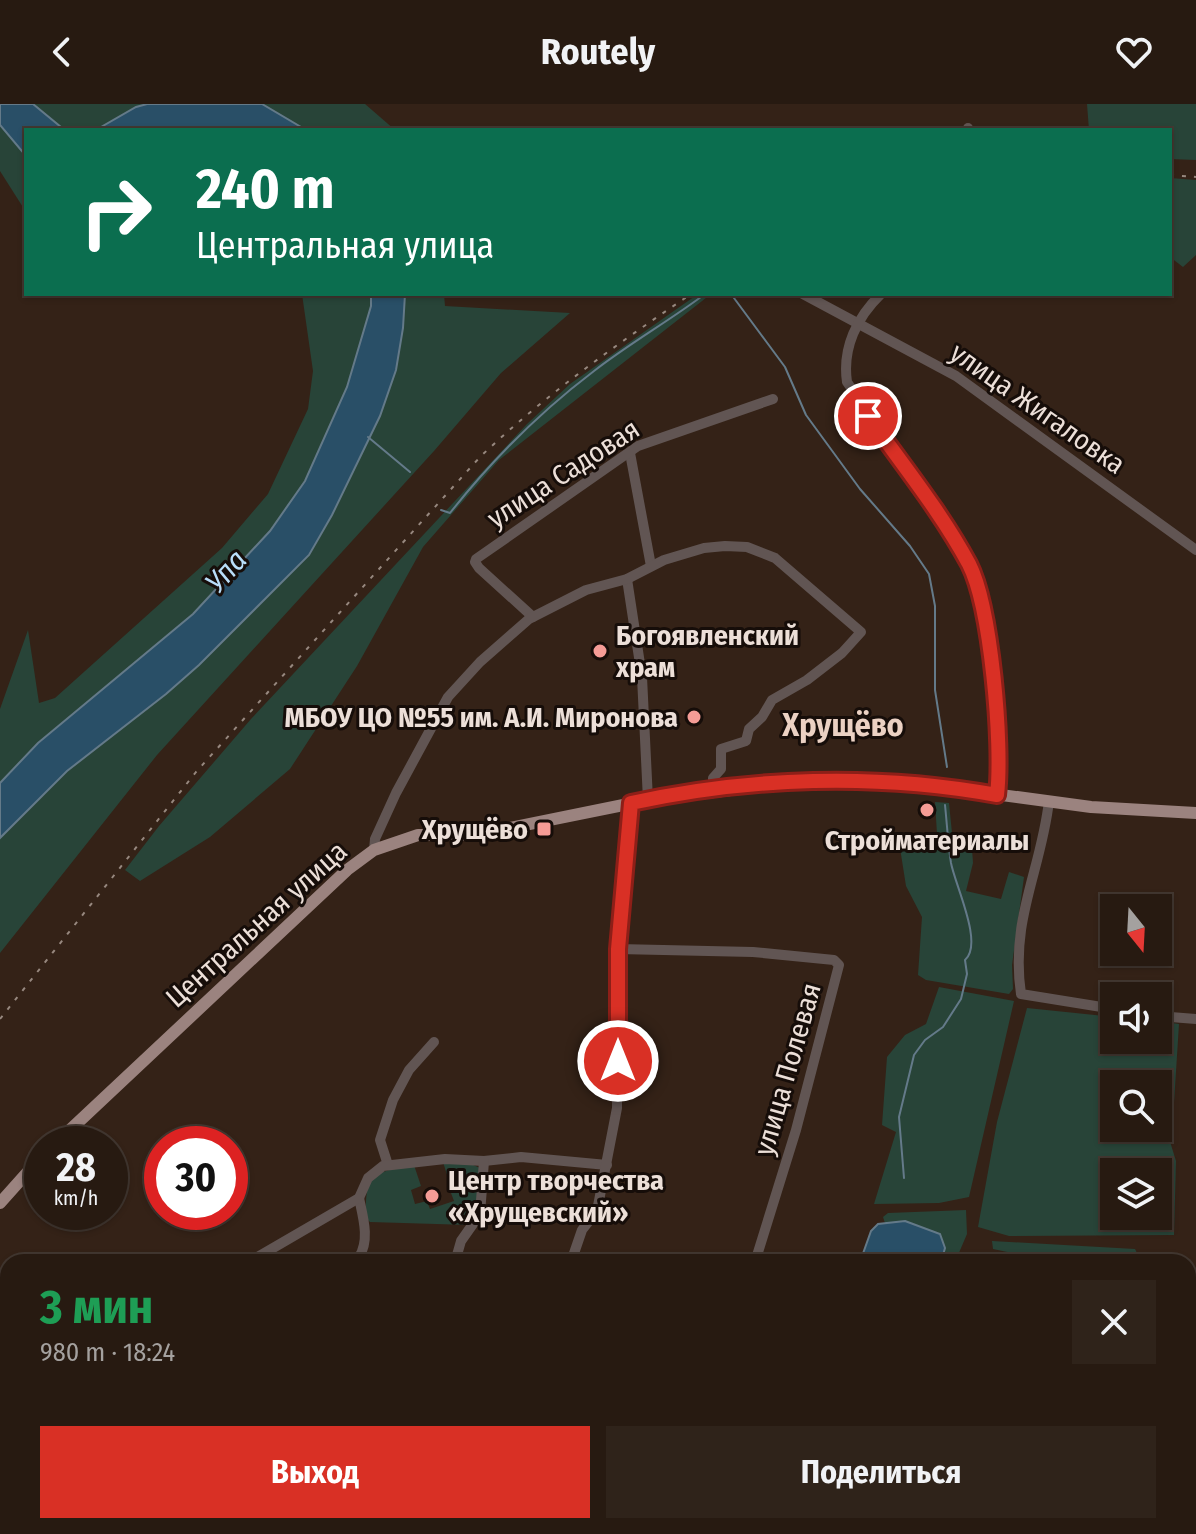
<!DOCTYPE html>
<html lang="ru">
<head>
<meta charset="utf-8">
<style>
  :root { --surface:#271a11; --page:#2f231a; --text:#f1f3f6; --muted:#a4a19f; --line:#433831; --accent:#d93025 }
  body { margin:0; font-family:"Fira Sans Condensed",sans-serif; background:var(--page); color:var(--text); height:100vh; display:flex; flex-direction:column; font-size:30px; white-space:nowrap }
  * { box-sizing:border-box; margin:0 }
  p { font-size:26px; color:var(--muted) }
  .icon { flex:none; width:44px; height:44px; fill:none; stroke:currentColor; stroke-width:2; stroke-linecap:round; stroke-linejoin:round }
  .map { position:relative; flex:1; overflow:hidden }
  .details { position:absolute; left:0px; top:1150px; width:1196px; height:280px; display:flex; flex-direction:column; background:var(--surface); border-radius:24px 24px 0 0; box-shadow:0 2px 6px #0004,0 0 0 2px var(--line) }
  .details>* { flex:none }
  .guide { position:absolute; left:24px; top:24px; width:1148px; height:168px; border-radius:0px; box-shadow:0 2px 6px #0004,0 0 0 2px var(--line); background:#0b6e4f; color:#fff; overflow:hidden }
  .needle { width:52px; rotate:162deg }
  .fabs { position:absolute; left:1100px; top:790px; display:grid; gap:16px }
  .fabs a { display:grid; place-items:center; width:72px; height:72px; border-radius:0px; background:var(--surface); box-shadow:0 2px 6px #0004,0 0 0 2px var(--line); font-size:40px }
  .speed { position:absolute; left:24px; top:1022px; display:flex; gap:16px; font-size:40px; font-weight:700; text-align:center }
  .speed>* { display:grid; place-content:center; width:104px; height:104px; border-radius:50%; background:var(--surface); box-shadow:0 2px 6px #0004,0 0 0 2px var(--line); line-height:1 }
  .speed small { font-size:20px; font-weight:400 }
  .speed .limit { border:12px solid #d22; background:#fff; color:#111 }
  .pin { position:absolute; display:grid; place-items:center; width:68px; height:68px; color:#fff; margin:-34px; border:4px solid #fff; border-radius:50%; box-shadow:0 2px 8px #0007 }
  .me { position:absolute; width:88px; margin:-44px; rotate:0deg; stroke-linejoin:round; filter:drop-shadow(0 0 6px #0008) }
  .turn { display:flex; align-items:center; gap:28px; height:168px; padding:0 40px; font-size:36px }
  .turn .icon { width:104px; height:104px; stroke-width:2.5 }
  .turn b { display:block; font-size:56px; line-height:68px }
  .round { display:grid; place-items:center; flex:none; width:84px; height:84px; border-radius:0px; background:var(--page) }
  .summary { display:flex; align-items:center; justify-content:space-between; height:136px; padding:0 40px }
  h1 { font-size:48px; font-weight:700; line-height:60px; color:#1e9e55 }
  .action { display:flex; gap:16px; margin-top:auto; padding:16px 40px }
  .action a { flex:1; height:92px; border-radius:0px; background:var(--accent); color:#fff; font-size:32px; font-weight:700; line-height:92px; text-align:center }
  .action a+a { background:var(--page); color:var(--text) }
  header { display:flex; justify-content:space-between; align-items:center; height:104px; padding:0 40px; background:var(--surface); font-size:36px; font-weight:700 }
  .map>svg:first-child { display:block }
  .green { fill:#284438; fill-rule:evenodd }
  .water { fill:#294f67; stroke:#647a89; stroke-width:2 }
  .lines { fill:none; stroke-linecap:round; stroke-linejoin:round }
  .stream { stroke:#647a89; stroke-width:2 }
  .minor { stroke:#615553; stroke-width:10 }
  .major { stroke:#9b837f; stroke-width:12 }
  .rail { stroke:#97887f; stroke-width:2; stroke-dasharray:4 8; stroke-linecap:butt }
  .route-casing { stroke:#8d1f18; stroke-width:20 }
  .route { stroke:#d93025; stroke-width:14 }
  .poi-dot { fill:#f59c96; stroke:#160d09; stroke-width:3 }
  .labels { text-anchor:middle; stroke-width:6; stroke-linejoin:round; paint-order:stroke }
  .street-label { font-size:28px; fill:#ecdfd8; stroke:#160d09 }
  .poi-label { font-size:28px; font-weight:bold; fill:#ecdfd8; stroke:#160d09; text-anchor:start }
  .water-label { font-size:30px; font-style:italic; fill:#b9def9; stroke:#160d09 }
  .quarter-label { font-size:32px; font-weight:bold; fill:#ebd1c3; stroke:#160d09 }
</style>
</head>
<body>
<header><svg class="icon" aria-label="back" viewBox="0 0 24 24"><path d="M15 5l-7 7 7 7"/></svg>Routely<svg class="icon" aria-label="heart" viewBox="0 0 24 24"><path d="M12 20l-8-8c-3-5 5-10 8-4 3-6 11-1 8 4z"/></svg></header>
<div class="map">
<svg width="1196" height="1430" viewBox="0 0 1196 1430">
  <rect width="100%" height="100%" fill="#342217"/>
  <g class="green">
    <path d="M 33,0 L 147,0 C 128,5 113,22 95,26 C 71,32 48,18 33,0 Z"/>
    <path d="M 262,0 L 365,0 L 395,26 L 306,26 Z"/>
    <path d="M 1087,0 L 1196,0 L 1196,56 L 1170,55 L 1170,26 L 1089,26 Z"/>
    <path d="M 0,21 L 26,52 L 26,108 L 0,67 Z"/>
    <path d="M 1170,74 L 1196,76 L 1196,151 L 1183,163 L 1170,153 Z"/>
    <path d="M 302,190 L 371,190 L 371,202 L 347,283 L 305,377 L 270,427 L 193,510 L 38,639 L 0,679 L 0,605 L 28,526 L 39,599 L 55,594 L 222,444 L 268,390 L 308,305 L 313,267 Z"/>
    <path d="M 405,190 L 444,190 L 445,202 L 570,209 L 501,269 L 434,347 L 157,651 L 0,849 L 0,734 L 67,667 L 166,590 L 199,561 L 309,451 L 332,411 L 380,312 L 396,266 L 403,224 Z"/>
    <path d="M 698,190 L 711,190 L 499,356 L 423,443 L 357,562 L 290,665 L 210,733 L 140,777 L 125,766 L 159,722 L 251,615 L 527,320 L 570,280 Z"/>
    <path d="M 935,698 L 949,699 L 952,729 L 956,744 L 972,745 L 973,759 L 966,787 L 1001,795 L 1009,768 L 1024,773 L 1012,861 L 1013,885 L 1009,890 L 926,876 L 918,871 L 922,813 L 906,782 L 900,744 L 938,746 Z"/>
    <path d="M 939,883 L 1014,897 L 969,1093 L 939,1099 L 874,1100 L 896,1028 L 882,1021 L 887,953 L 905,931 L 926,920 Z"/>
    <path d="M 1027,904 L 1114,913 L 1114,936 L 1158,936 L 1158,917 L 1179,920 L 1174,999 L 1168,1031 L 1176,1057 L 1174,1131 L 1009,1132 L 978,1123 L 997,1018 ZM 1114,980 L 1158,980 L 1158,1024 L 1114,1024 ZM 1114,1068 L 1158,1068 L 1158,1112 L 1114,1112 Z"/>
    <path d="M 443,1058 L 471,1060 L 480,1064 L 479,1104 L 469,1121 L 370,1118 L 366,1114 C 365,1069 372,1069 414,1061 L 421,1082 L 411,1086 L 415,1100 L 427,1097 L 430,1105 L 454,1097 L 451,1089 L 462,1085 L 457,1071 L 448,1074 Z"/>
    <path d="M 966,1106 L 967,1130 L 955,1158 L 941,1158 L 940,1130 L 905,1117 L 885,1119 L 883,1113 L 888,1109 Z"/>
    <path d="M 992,1137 L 1135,1145 L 1140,1155 L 1139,1158 L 1032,1158 L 1031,1153 L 993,1145 Z"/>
    <path d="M 188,1422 L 296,1422 L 295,1430 L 181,1430 Z"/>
  </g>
  <g class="water">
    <path d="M 0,0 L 33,0 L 61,23 L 73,26 L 26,26 L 26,52 L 0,21 Z"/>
    <path d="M 147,0 L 262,0 L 306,26 L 96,26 L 136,3 Z"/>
    <path d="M 371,190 L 405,190 L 403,224 L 396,266 L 380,312 L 332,411 L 309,451 L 199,561 L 166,590 L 67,667 L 0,734 L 0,679 L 38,639 L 193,510 L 270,427 L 305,377 L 347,283 L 371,202 Z"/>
    <path d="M 905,1117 L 940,1130 L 945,1144 L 941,1158 L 860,1158 L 871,1127 L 878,1120 Z"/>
  </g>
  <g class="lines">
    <g class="stream">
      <path d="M 731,190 L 785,263 L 806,311 L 860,385 L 910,442 L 929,470 L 935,502 L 935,586 L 947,663"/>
      <path d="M 368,333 L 410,368"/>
      <path d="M 441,406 L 450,409 C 492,356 540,308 594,267 C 630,239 669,217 705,190"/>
      <path d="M 904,1074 L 899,1013 L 914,951 L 925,936 L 943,923 L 961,895 L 967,870 L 965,856 C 984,840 955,781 951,759 C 948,740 947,720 945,701"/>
    </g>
    <g class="minor">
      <path d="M 968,24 L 968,26"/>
      <path d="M 803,190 L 956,272 L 1196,446"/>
      <path d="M 881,190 C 857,213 842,244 847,278 L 951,430 L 975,473 L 987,531 L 993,579 L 1000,657 L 997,691"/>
      <path d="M 630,349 L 651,462"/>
      <path d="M 627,475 L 642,573 L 648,696"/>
      <path d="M 533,513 L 479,464 L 475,458 L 476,455 L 638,342 L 773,295"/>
      <path d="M 1049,697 C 1041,767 1010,815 1021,890 L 1114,905"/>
      <path d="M 374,746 L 375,735 L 396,689 L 448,593 L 480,558 L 529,515 L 586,486 L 627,475 L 664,456 L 704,444 L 725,442 L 747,443 L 775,454 L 861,528 L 842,549 L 807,576 L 772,596 L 762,613 L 749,625 L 746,637 L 721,645 L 721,665 L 713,674 L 714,686"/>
      <path d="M 618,845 L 753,848 L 834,856 L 839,861 L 796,1026 L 755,1158"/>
      <path d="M 1158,912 L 1196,915"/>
      <path d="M 388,1061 L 380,1036 L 393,996 L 409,966 L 434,938"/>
      <path d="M 359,1153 C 370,1136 363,1113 359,1094"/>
      <path d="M 249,1158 L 359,1094 L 368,1074 L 383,1062 L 445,1055 L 484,1057 L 521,1053 L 607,1061"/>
      <path d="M 455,1158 L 461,1137 L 480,1110 L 484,1057"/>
      <path d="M 571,1158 L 582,1126 L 597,1107 L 617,1004 L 618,845 L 631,699"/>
      <path d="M 0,1398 L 8,1391"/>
      <path d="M 511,1422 L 522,1430"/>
      <path d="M 64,1430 L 72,1422"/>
      <path d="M 303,1430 L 305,1422"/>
      <path d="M 402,1430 L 404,1422"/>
      <path d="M 501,1430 L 503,1422"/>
      <path d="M 687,1430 L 688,1422"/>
    </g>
    <g class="major">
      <path d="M 55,1040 L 347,766 L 374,746 L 418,731 L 471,731 L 495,727 L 648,696 L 789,679 L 905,678 L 1091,703 L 1196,709"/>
      <path d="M 0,1099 L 42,1052"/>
    </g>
    <g class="rail">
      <path d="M 1170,71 L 1196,73"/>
      <path d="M 0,915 L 196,668 L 480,353 C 545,291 617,240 691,190"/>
    </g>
  </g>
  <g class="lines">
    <g class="route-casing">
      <path id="route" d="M 618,957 L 618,845 L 631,699 C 750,673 876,669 997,691 C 1003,641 991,503 969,460 C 941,408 902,360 868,312"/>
    </g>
    <use href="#route" class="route"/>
  </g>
  <g class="poi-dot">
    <circle cx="600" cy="547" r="8"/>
    <circle cx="694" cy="613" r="8"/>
    <circle cx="927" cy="706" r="8"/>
    <rect x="536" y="717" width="16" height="16" rx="4"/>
    <circle cx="432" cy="1092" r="8"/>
  </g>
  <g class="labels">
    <g class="street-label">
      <text transform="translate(1038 304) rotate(35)" y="10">улица Жигаловка</text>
      <text transform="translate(563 369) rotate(-33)" y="10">улица Садовая</text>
      <text transform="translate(256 820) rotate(-42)" y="10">Центральная улица</text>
      <text transform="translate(787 965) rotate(-74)" y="10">улица Полевая</text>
    </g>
    <g class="poi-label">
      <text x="616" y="541">Богоявленский<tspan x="616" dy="32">храм</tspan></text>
      <text x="678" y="623" text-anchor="end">МБОУ ЦО №55 им. А.И. Миронова</text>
      <text x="528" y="735" text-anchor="end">Хрущёво</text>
      <text x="927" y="746" text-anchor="middle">Стройматериалы</text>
      <text x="448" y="1086">Центр творчества<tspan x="448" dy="32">«Хрущевский»</tspan></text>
    </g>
    <g class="water-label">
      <text transform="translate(226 467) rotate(-48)" y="10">Упа</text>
    </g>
    <g class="quarter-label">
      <text x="843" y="632">Хрущёво</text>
    </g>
  </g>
</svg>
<div class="fabs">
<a><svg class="needle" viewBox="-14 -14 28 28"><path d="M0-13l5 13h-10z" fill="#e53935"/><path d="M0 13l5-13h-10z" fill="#a4a19f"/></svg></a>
<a><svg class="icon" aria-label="sound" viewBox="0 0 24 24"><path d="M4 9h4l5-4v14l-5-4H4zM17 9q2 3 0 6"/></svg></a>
<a><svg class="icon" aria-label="search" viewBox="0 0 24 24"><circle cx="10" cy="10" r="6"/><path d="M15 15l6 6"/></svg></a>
<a><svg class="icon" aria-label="layers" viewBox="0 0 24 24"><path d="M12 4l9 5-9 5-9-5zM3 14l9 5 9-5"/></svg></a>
</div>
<div class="speed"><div>28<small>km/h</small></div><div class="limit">30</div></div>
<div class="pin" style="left:868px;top:312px;background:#d93025"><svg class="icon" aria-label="arrive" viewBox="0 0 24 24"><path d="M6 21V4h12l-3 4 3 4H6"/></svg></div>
<svg class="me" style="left:618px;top:957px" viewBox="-20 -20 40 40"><circle r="17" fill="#d93025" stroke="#fff" stroke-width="3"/><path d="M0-11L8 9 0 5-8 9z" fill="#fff"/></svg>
<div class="guide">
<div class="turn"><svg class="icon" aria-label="right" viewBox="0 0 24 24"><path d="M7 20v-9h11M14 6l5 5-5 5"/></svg><div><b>240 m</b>Центральная улица</div></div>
</div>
<section class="details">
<div class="summary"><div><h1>3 мин</h1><p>980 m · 18:24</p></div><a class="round"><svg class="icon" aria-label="close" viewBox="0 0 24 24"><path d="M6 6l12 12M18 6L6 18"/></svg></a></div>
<div class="action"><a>Выход</a><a>Поделиться</a></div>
</section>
</div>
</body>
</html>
